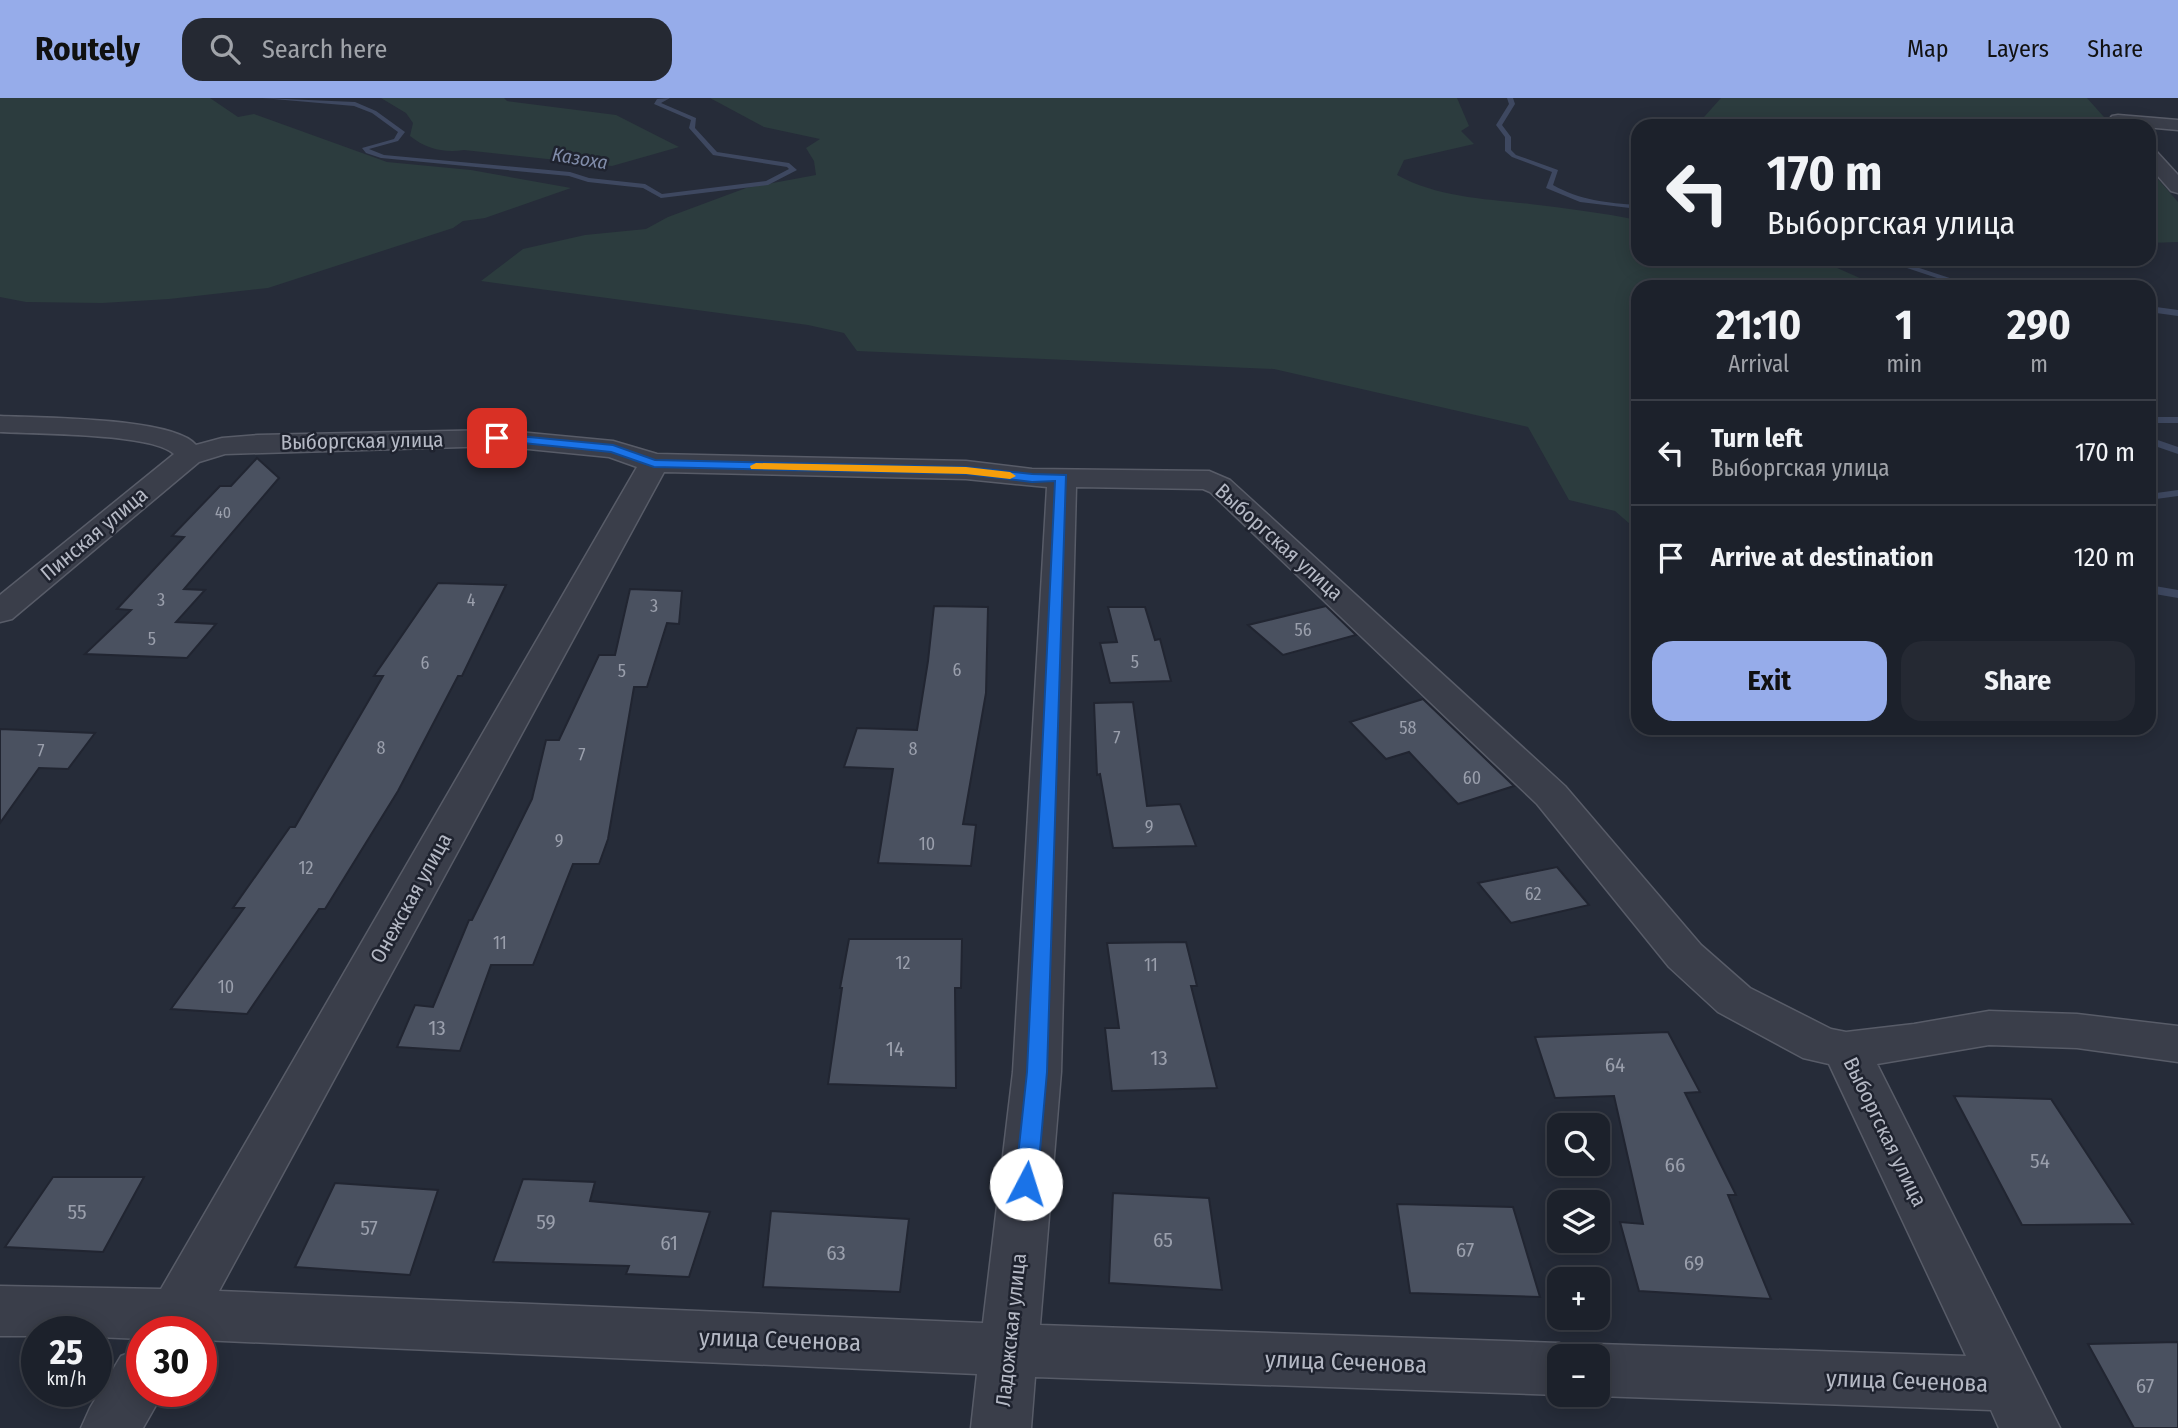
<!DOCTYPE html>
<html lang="en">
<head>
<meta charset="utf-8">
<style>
  :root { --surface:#1c212b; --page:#252933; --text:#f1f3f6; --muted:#a0a3a9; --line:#3a3e47; --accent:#96acea }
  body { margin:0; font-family:"Fira Sans Condensed",sans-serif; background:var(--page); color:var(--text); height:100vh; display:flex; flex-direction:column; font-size:26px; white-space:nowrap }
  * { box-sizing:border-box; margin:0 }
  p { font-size:23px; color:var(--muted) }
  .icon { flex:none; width:38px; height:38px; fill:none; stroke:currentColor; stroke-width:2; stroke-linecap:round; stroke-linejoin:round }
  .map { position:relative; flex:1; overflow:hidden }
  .sheet { position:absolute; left:1631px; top:182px; width:525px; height:455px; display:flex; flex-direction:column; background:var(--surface); border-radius:21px; box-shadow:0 4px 18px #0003,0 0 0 2px var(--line) }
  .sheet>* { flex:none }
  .guide { position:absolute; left:1631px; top:21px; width:525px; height:147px; border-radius:21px; box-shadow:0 4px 18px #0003,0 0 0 2px var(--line); background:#1c212b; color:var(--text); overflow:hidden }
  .fabs { position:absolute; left:1547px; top:1015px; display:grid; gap:14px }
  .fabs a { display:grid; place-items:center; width:63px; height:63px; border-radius:14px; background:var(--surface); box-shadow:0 4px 18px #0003,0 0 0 2px var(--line); font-size:35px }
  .speed { position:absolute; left:21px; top:1218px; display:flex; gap:14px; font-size:35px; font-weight:700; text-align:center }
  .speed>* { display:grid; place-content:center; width:91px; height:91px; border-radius:50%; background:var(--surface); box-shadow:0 4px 18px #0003,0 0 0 2px var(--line); line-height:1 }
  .speed small { font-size:18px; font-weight:400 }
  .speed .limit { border:10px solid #d22; background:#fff; color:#111 }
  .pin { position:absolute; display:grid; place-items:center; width:60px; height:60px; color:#fff; margin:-30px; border-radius:14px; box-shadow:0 4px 10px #0006 }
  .me { position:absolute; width:77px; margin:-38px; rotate:5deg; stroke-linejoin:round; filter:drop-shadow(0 0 5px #0008) }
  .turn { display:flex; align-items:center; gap:24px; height:147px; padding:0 21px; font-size:32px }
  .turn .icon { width:91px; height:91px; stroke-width:2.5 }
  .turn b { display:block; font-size:49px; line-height:60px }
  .eta { display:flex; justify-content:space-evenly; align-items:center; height:119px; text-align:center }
  .eta b { font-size:42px; font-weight:700; line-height:49px }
  .button { display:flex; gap:14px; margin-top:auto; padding:14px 21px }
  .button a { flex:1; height:80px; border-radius:21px; background:var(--accent); color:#111; font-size:28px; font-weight:700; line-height:80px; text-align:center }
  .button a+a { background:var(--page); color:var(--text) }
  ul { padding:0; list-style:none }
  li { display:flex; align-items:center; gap:21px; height:105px; padding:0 21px; border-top:2px solid var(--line) }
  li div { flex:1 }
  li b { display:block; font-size:26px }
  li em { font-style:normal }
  header { display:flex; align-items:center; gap:42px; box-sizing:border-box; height:98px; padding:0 35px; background:var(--accent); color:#111 }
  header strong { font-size:33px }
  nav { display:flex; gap:38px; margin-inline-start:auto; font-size:24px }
  .search { width:490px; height:63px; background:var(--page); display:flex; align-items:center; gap:18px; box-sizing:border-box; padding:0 24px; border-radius:21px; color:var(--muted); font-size:26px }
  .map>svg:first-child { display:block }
  .green { fill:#2c3c3e }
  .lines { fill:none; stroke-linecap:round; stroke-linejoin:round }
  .stream { fill:#3e4860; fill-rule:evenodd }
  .building { fill:#4a5160; stroke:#212531; stroke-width:2 }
  .minor-casing { stroke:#585c68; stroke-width:3 }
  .minor { fill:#3a3e4a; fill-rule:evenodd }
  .route { fill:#1a73e8; stroke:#114b97; stroke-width:2 }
  .slow { fill:#f59e0b }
  .labels { text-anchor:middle; stroke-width:5; stroke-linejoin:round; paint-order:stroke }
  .far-number-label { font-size:16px; fill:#9a9fac }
  .number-label { font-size:18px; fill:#9a9fac }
  .far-water-label { font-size:19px; font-style:italic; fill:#818daa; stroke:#1f232f }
  .street-label { font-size:21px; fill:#b5b9c5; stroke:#1f232f }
  .near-number-label { font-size:21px; fill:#9a9fac }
  .near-street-label { font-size:24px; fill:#b5b9c5; stroke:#1f232f }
</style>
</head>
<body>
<header>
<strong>Routely</strong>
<div class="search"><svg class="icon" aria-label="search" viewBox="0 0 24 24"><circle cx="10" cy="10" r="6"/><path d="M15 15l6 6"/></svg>Search here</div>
<nav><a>Map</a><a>Layers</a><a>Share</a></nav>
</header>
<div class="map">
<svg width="2178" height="1330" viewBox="0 0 2178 1330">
  <rect width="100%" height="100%" fill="#262c39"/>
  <g class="green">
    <path d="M 0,0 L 210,0 L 238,19 L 254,16 L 387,64 L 471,72 L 571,90 L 485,120 L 463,123 L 453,130 L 268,190 L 169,201 L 102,205 L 26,204 L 0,199 Z"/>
    <path d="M 381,0 L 504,0 L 507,3 L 616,17 L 679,49 L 612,68 L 464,52 C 444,55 426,51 410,38 L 413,25 L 406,15 Z"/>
    <path d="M 710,0 L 1457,0 L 1469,28 L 1461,33 L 1474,46 L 1404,62 L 1397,77 C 1437,99 1485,101 1530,106 C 1566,110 1602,115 1638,122 L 1638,161 L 1817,161 L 1880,189 L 1638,189 L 1638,433 L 1615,413 L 1569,402 L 1528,329 L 1274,271 L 857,253 L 844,235 L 808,227 L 481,183 L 523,151 L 585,137 L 646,131 L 668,119 L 746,90 L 816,77 L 814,63 L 806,50 L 820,41 L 764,29 Z"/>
    <path d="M 1721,0 L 2087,0 L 2112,28 L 1696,28 Z"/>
    <path d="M 2149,71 L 2178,104 L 2178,144 L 2149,145 Z"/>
  </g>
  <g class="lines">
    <g class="stream">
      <path d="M 262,0 L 355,4 L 376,13 L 405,34 L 398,43 L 369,51 L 384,57 L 570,74 L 589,80 L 645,86 L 662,96 L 766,83 L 789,71 L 787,69 L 713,57 L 689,30 L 691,22 L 654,6 L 657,1 L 670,0 L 661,5 L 696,20 L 695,30 L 717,54 L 789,65 L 797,72 L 768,87 L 661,100 L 643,90 L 588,84 L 569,78 L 381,60 L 366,55 L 362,50 L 394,41 L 398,34 L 372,15 L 354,8 Z"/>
      <path d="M 1507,0 L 1513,0 L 1515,6 L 1502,27 L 1511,39 L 1511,52 L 1516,57 L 1558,72 L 1553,87 C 1579,102 1608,105 1638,107 L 1638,111 L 1580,104 L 1546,90 L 1552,74 L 1512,59 L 1505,53 L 1505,39 L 1496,27 L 1509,6 Z"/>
      <path d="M 1880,161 L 1892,161 L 1977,189 L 1964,189 Z"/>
      <path d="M 2149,208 L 2178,212 L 2178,218 L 2149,214 Z"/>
      <rect x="2149" y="319" width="29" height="6"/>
      <path d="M 2149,339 L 2178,349 L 2178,356 L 2149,346 Z"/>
      <path d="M 2178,392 L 2178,398 L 2149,402 L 2149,396 Z"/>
      <path d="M 2149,487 L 2178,492 L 2178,500 L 2149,495 Z"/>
    </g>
  </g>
  <g class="building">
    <path d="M 257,360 L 279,380 L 184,491 L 205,492 L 176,524 L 216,526 L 187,560 L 85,556 L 131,512 L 117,511 L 184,439 L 172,438 L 220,388 L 231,388 Z"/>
    <path d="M 438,485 L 506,487 L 462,578 L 458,578 L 398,693 L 325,811 L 319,811 L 247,916 L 171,911 L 244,810 L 233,810 L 290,729 L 295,729 L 383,578 L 374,578 Z"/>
    <path d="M 630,491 L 682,493 L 679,526 L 667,525 L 647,589 L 634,589 L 608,741 L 599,766 L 573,766 L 533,867 L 491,867 L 460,953 L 397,949 L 415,907 L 433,909 L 469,822 L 472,822 L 532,701 L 546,642 L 559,642 L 599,557 L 615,557 Z"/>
    <path d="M 934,508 L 988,509 L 986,595 L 963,726 L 976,727 L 971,768 L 878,765 L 893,671 L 844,669 L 857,630 L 917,632 L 928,563 Z"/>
    <path d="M 1326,508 L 1356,537 L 1283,557 L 1248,527 Z"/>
    <path d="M 1108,509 L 1145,509 L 1155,542 L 1160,541 L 1171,583 L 1110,585 L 1100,545 L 1117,544 Z"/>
    <path d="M 1423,601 L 1514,688 L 1458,706 L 1409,654 L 1386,661 L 1350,624 Z"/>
    <path d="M 1133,604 L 1147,708 L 1180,706 L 1196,748 L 1113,750 L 1100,676 L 1097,677 L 1094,605 Z"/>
    <path d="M 0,631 L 95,635 L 68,671 L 39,670 L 0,725 Z"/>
    <path d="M 1557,769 L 1589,807 L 1511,825 L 1478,785 Z"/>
    <path d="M 849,841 L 962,841 L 961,890 L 955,890 L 956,990 L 828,986 L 842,890 L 840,890 Z"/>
    <path d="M 1186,844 L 1197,888 L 1191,888 L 1217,990 L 1112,993 L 1105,930 L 1119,930 L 1107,845 Z"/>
    <path d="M 1668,934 L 1700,994 L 1685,995 L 1736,1097 L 1728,1097 L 1771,1201 L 1639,1193 L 1620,1124 L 1643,1126 L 1614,998 L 1555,1000 L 1535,939 Z"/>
    <path d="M 1954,998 L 2051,1001 L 2133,1126 L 2022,1127 Z"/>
    <path d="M 53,1079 L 144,1079 L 103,1154 L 5,1149 Z"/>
    <path d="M 523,1081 L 595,1084 L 590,1103 L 710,1114 L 689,1179 L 626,1176 L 629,1168 L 493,1164 Z"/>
    <path d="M 335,1085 L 438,1092 L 410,1177 L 295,1169 Z"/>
    <path d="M 1113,1095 L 1209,1100 L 1222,1192 L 1109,1185 Z"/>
    <path d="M 1397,1106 L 1513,1109 L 1540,1199 L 1410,1195 Z"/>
    <path d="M 771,1113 L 909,1121 L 900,1194 L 763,1189 Z"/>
    <path d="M 2178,1244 L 2178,1330 L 2134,1330 L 2088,1246 Z"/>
  </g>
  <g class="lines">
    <g class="minor-casing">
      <g id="minor">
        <path d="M 2118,17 L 2178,22 L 2178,32 L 2112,26 L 2109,22 L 2112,18 Z"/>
        <path d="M 2149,51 L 2156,53 L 2178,77 L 2178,95 L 2171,93 L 2149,68 Z"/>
        <path d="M 0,318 C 38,320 173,319 196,347 L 222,340 L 258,337 L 497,332 L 613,343 L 657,356 L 966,363 L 1032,371 L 1209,373 L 1230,382 L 1565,688 L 1701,847 L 1750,890 L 1831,931 L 1846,934 L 1914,926 L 1989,913 L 2077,916 L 2178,928 L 2178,964 L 2077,950 L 1989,947 L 1877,966 L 2060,1330 L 1999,1330 L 1991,1312 L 1598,1298 L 1593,1297 L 1598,1297 L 1598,1258 L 1559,1258 L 1559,1297 L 1035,1279 L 1031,1330 L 971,1330 L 977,1276 L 201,1242 L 201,1234 L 142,1234 L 142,1241 L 96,1239 L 96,1234 L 37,1234 L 37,1238 L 0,1238 L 0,1188 L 161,1191 L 637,369 L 609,359 L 497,348 L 225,356 L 199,364 L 12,521 L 0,524 L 0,497 L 174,356 C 152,335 35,336 0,334 ZM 664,374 L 966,381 L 1047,389 L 1013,974 L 983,1225 L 219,1193 ZM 1076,389 L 1203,391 L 1210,394 L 1537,706 L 1669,869 L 1718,914 L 1803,960 L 1829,966 L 1966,1258 L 1598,1246 L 1580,1252 L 1559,1245 L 1040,1227 L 1061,974 Z"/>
        <path d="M 142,1250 L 142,1293 L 164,1293 L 143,1330 L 81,1330 L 90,1310 L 121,1258 Z"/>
      </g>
    </g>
    <use href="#minor" class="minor"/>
  </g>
  <path class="route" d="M 497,336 L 613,347 L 655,362 L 966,369 L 1032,376 L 1066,377 L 1047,974 L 1037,1086 L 1033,1092 L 1026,1094 L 1018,1092 L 1015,1086 L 1027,974 L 1055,383 L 1032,384 L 966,376 L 654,369 L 611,354 L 493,342 L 491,340 Z"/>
  <path class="slow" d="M 756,365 L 966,369 L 1010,374 L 1016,378 L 1010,381 L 966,376 L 751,371 L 750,368 Z"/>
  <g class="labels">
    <g class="far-number-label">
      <text x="223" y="420">40</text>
    </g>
    <g class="number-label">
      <text x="161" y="508">3</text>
      <text x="471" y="508">4</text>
      <text x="654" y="514">3</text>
      <text x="1303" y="538">56</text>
      <text x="152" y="547">5</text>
      <text x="1135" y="570">5</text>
      <text x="425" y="571">6</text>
      <text x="957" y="578">6</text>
      <text x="622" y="579">5</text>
      <text x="1408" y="636">58</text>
      <text x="1117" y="646">7</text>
      <text x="381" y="656">8</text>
      <text x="913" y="657">8</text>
      <text x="41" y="659">7</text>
      <text x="582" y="663">7</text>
      <text x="1472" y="686">60</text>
      <text x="1149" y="735">9</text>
      <text x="559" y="749">9</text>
      <text x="927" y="752">10</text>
      <text x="306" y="776">12</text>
      <text x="1533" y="802">62</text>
      <text x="500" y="851">11</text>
      <text x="903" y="871">12</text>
      <text x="1151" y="873">11</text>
      <text x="226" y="895">10</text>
    </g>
    <g class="far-water-label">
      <text transform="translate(580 60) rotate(9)" y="7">Казоха</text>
    </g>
    <g class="street-label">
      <text transform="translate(362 343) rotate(-1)" y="7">Выборгская улица</text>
      <text transform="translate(94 436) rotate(-40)" y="7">Пинская улица</text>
      <text transform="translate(1279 444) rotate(42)" y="7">Выборгская улица</text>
      <text transform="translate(411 800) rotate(-61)" y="7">Онежская улица</text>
      <text transform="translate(1885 1034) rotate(64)" y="7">Выборгская улица</text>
      <text transform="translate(1011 1232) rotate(-84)" y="7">Ладожская улица</text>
    </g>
    <g class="near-number-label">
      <text x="437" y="937">13</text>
      <text x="895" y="958">14</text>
      <text x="1159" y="967">13</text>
      <text x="1615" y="974">64</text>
      <text x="2040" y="1070">54</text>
      <text x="1675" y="1074">66</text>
      <text x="77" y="1121">55</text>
      <text x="546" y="1131">59</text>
      <text x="369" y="1137">57</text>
      <text x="1163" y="1149">65</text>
      <text x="669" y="1152">61</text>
      <text x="1465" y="1159">67</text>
      <text x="836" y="1162">63</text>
      <text x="1694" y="1172">69</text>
      <text x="2145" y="1295">67</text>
    </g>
    <g class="near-street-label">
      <text transform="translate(780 1242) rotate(2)" y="8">улица Сеченова</text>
      <text transform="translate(1346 1264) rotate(2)" y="8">улица Сеченова</text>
      <text transform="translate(1907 1283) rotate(2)" y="8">улица Сеченова</text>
    </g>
  </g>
</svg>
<div class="fabs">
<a><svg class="icon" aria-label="search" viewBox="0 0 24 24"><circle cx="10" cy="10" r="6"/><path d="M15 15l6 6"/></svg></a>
<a><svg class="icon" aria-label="layers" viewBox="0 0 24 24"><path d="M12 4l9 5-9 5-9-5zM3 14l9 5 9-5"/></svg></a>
<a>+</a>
<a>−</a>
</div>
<div class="speed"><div>25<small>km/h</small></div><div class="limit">30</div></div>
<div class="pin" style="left:497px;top:340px;background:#d93025"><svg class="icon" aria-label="arrive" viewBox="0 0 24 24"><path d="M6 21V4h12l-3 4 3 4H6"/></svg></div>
<svg class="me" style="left:1026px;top:1086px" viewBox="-20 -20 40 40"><circle r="19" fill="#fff"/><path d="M0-13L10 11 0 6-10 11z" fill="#1a73e8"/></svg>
<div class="guide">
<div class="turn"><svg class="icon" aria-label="left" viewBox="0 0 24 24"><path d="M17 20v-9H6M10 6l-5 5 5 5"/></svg><div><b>170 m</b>Выборгская улица</div></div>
</div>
<section class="sheet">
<div class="eta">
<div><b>21:10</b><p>Arrival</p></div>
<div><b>1</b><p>min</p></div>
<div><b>290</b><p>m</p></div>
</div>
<ul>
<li><svg class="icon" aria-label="left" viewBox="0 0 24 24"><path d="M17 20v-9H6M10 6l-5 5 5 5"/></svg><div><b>Turn left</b><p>Выборгская улица</p></div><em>170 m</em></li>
<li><svg class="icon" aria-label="arrive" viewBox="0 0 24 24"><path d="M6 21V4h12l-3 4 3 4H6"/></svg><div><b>Arrive at destination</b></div><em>120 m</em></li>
</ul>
<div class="button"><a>Exit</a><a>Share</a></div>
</section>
</div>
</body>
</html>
